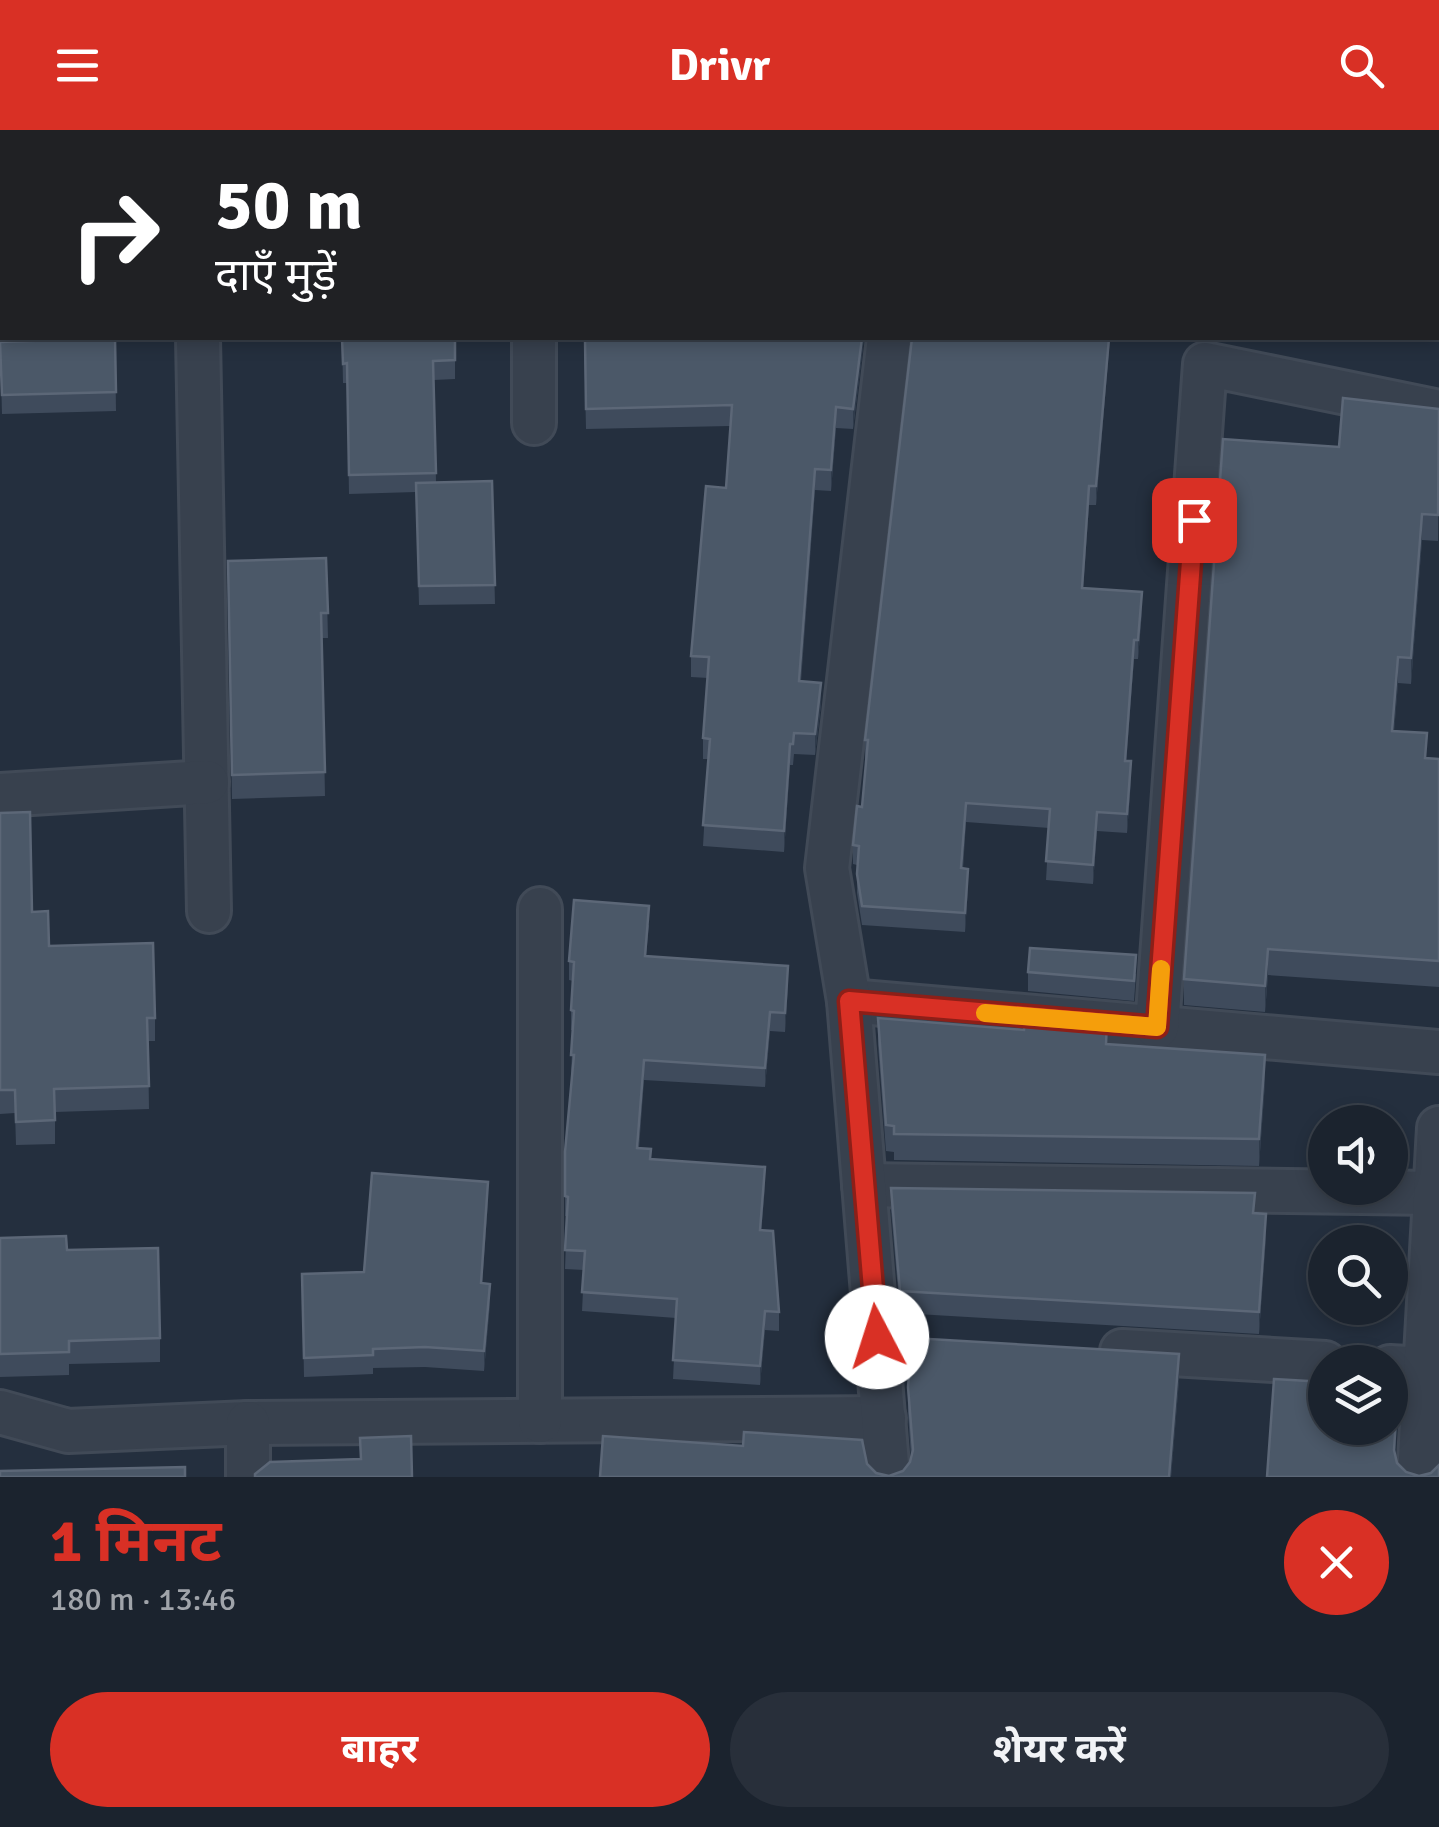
<!DOCTYPE html>
<html lang="hi">
<head>
<meta charset="utf-8">
<style>
  :root { --surface:#1b232e; --page:#282f3a; --text:#f1f3f6; --muted:#a0a4aa; --line:#39404a; --accent:#d93025 }
  body { margin:0; font-family:Signika,"Noto Sans Devanagari",sans-serif; background:var(--page); color:var(--text); height:100vh; display:flex; flex-direction:column; font-size:38px; white-space:nowrap }
  * { box-sizing:border-box; margin:0 }
  p { font-size:32px; color:var(--muted) }
  .icon { flex:none; width:55px; height:55px; fill:none; stroke:currentColor; stroke-width:2; stroke-linecap:round; stroke-linejoin:round }
  .map { position:relative; height:1347px; overflow:hidden }
  .side { display:flex; flex-direction:column; background:var(--surface); flex:1 }
  .side>* { flex:none }
  .guide { position:absolute; left:0px; top:0px; width:1440px; height:210px; box-shadow:0 5px 15px #0003,0 0 0 2px var(--line); background:#202124; color:#fff; overflow:hidden }
  .buttons { position:absolute; left:1308px; top:975px; display:grid; gap:20px }
  .buttons a { display:grid; place-items:center; width:100px; height:100px; border-radius:50%; background:var(--surface); box-shadow:0 5px 15px #0003,0 0 0 2px var(--line); font-size:50px }
  .pin { position:absolute; display:grid; place-items:center; width:85px; height:85px; color:#fff; margin:-42px; border-radius:20px; box-shadow:0 5px 15px #0006 }
  .me { position:absolute; width:110px; margin:-55px; rotate:355deg; stroke-linejoin:round; filter:drop-shadow(0 0 8px #0008) }
  .turn { display:flex; align-items:center; gap:35px; height:210px; padding:0 50px; font-size:45px }
  .turn .icon { width:130px; height:130px; stroke-width:2.5 }
  .turn b { display:block; font-size:70px; line-height:85px }
  .round { display:grid; place-items:center; flex:none; width:105px; height:105px; border-radius:52px; background:var(--page) }
  .headline { display:flex; align-items:center; justify-content:space-between; height:170px; padding:0 50px }
  h1 { font-size:60px; font-weight:700; line-height:75px; color:var(--accent) }
  .action { display:flex; gap:20px; margin-top:auto; padding:20px 50px }
  .action a { flex:1; height:115px; border-radius:60px; background:var(--accent); color:#fff; font-size:40px; font-weight:700; line-height:115px; text-align:center }
  .action a+a { background:var(--page); color:var(--text) }
  header { display:flex; justify-content:space-between; align-items:center; height:130px; padding:0 50px; background:var(--accent); color:#fff; font-size:45px; font-weight:700 }
  .map>svg:first-child { display:block }
  .lines { fill:none; stroke-linecap:round; stroke-linejoin:round }
  .minor-casing { stroke:#414a57; stroke-width:48 }
  .minor { stroke:#38414e; stroke-width:42 }
  .wall { fill:#3f4b5c }
  .shaded-wall { fill:#2f3b4b }
  .building { fill:#4b5868; stroke:#5c6777; stroke-width:2.5 }
  .route-casing { stroke:#8d1f18; stroke-width:25 }
  .route { stroke:#d93025; stroke-width:18 }
  .slow { stroke:#f59e0b; stroke-width:18 }
</style>
</head>
<body>
<header><svg class="icon" aria-label="menu" viewBox="0 0 24 24"><path d="M4 6h16M4 12h16M4 18h16"/></svg>Drivr<svg class="icon" aria-label="search" viewBox="0 0 24 24"><circle cx="10" cy="10" r="6"/><path d="M15 15l6 6"/></svg></header>
<div class="map">
<svg width="1439" height="1347" viewBox="0 0 1439 1347">
  <rect width="100%" height="100%" fill="#242f3e"/>
  <g class="lines">
    <g class="minor-casing">
      <g id="minor">
        <path d="M 194,0 L 194,2"/>
        <path d="M 535,2 L 535,0"/>
        <path d="M 853,2 L 853,0"/>
        <path d="M 198,208 L 209,781"/>
        <path d="M 534,293 L 534,208"/>
        <path d="M 0,665 L 207,652"/>
        <path d="M 849,871 L 1439,922"/>
        <path d="M 1157,897 L 1205,234 L 1439,282"/>
        <path d="M 864,1055 L 1435,1063"/>
        <path d="M 1122,1221 L 1325,1233"/>
        <path d="M 1390,1237 L 1425,1239"/>
        <path d="M 0,1282 L 68,1301 L 248,1293 L 884,1288"/>
        <path d="M 540,1291 L 540,779"/>
        <path d="M 248,1293 L 248,1347"/>
        <path d="M 888,1347 L 849,871 L 827,738 L 889,208"/>
        <path d="M 1419,1347 L 1439,998"/>
      </g>
    </g>
    <use href="#minor" class="minor"/>
  </g>
  <g class="wall">
    <rect x="0" y="23" width="2" height="82"/>
    <path d="M 115,208 L 116,281 L 2,284 L 0,212 Z"/>
    <path d="M 342,208 L 455,208 L 455,249 L 434,250 L 436,352 L 492,351 L 495,474 L 419,475 L 416,362 L 349,364 L 347,253 L 343,253 Z"/>
    <path d="M 584,208 L 864,208 L 853,299 L 836,298 L 831,361 L 815,360 L 801,551 L 821,574 L 815,625 L 794,624 L 793,635 L 790,635 L 784,722 L 703,716 L 708,629 L 703,629 L 703,608 L 708,548 L 691,547 L 691,526 L 726,358 L 730,296 L 586,299 Z"/>
    <path d="M 912,208 L 1110,208 L 1096,375 L 1089,375 L 1083,458 L 1142,481 L 1138,529 L 1134,529 L 1126,631 L 1131,650 L 1127,703 L 1097,701 L 1093,754 L 1046,750 L 1049,698 L 966,692 L 963,739 L 968,758 L 965,802 L 862,795 L 857,763 L 857,735 L 853,734 L 853,715 L 862,677 L 866,629 L 865,629 L 865,610 Z"/>
    <path d="M 1439,279 L 1438,411 L 1422,410 L 1411,554 L 1398,553 L 1394,601 L 1427,628 L 1439,629 L 1439,857 L 1268,845 L 1265,882 L 1184,875 L 1184,849 L 1339,317 Z"/>
    <path d="M 326,428 L 328,508 L 322,508 L 325,666 L 232,669 L 228,431 Z"/>
    <path d="M 0,683 L 32,782 L 49,816 L 155,888 L 155,911 L 148,911 L 149,979 L 55,982 L 55,1014 L 16,1015 L 15,983 L 0,984 Z"/>
    <path d="M 649,795 L 646,826 L 788,856 L 785,902 L 770,901 L 765,957 L 644,950 L 639,1018 L 651,1029 L 765,1056 L 761,1101 L 779,1182 L 779,1201 L 765,1200 L 760,1255 L 673,1249 L 676,1188 L 582,1181 L 584,1140 L 565,1139 L 567,1086 L 565,1086 L 565,1022 L 572,944 L 571,944 L 573,900 L 571,900 L 571,880 L 573,851 L 569,850 L 569,831 Z"/>
    <path d="M 1028,842 L 1136,844 L 1134,871 L 1028,861 Z"/>
    <path d="M 878,888 L 1107,914 L 1265,952 L 1259,1036 L 894,1030 L 894,1022 L 886,1021 L 878,915 Z"/>
    <path d="M 891,1058 L 1255,1084 L 1266,1107 L 1259,1204 L 900,1183 L 891,1080 Z"/>
    <path d="M 488,1071 L 482,1153 L 490,1173 L 484,1241 L 425,1237 L 373,1238 L 373,1244 L 304,1247 L 302,1144 L 364,1142 Z"/>
    <path d="M 0,1108 L 67,1120 L 160,1208 L 160,1232 L 69,1234 L 69,1245 L 0,1247 Z"/>
    <path d="M 1179,1250 L 1171,1347 L 600,1347 L 867,1334 L 876,1343 L 889,1346 L 903,1341 L 910,1332 L 911,1327 L 908,1283 L 908,1257 Z"/>
  </g>
  <g class="shaded-wall">
    <path d="M 862,208 L 864,208 L 853,299 L 853,279 Z"/>
    <path d="M 1109,208 L 1110,208 L 1096,375 L 1096,356 Z"/>
    <path d="M 836,277 L 836,298 L 831,361 L 831,340 Z"/>
    <path d="M 815,339 L 815,360 L 799,572 L 799,551 Z"/>
    <path d="M 1089,356 L 1089,375 L 1082,477 L 1082,458 Z"/>
    <path d="M 1422,384 L 1422,410 L 1411,554 L 1411,528 Z"/>
    <path d="M 1142,462 L 1142,481 L 1138,529 L 1138,510 Z"/>
    <path d="M 1134,510 L 1134,529 L 1125,650 L 1125,631 Z"/>
    <path d="M 1398,527 L 1398,553 L 1392,627 L 1392,601 Z"/>
    <path d="M 821,553 L 821,574 L 815,625 L 815,604 Z"/>
    <path d="M 790,614 L 790,635 L 784,722 L 784,701 Z"/>
    <path d="M 1131,631 L 1131,650 L 1127,703 L 1127,684 Z"/>
    <path d="M 966,673 L 966,692 L 961,758 L 961,738 Z"/>
    <path d="M 1097,682 L 1097,701 L 1093,754 L 1093,735 Z"/>
    <path d="M 968,739 L 968,758 L 965,802 L 965,783 Z"/>
    <path d="M 1268,819 L 1268,845 L 1265,882 L 1265,856 Z"/>
    <path d="M 788,836 L 788,856 L 785,902 L 785,883 Z"/>
    <path d="M 770,882 L 770,901 L 765,957 L 765,938 Z"/>
    <path d="M 1265,925 L 1265,952 L 1259,1036 L 1259,1009 Z"/>
    <path d="M 644,930 L 644,950 L 637,1037 L 637,1018 Z"/>
    <path d="M 765,1037 L 765,1056 L 760,1120 L 760,1100 Z"/>
    <path d="M 488,1052 L 488,1071 L 481,1172 L 481,1153 Z"/>
    <path d="M 1266,1084 L 1266,1107 L 1259,1204 L 1259,1182 Z"/>
    <path d="M 490,1154 L 490,1173 L 484,1241 L 484,1221 Z"/>
    <path d="M 765,1181 L 765,1200 L 760,1255 L 760,1236 Z"/>
    <path d="M 1179,1224 L 1179,1250 L 1171,1347 L 1169,1347 Z"/>
    <path d="M 1398,1258 L 1398,1284 L 1394,1346 L 1394,1320 Z"/>
  </g>
  <g class="building">
    <rect x="208" y="0" width="236" height="2"/>
    <rect x="0" y="23" width="2" height="63"/>
    <path d="M 115,208 L 116,262 L 2,265 L 0,212 Z"/>
    <path d="M 342,208 L 455,208 L 455,230 L 433,231 L 436,343 L 349,345 L 347,233 L 343,234 Z"/>
    <path d="M 585,208 L 862,208 L 853,279 L 836,277 L 831,340 L 815,339 L 799,551 L 821,553 L 815,604 L 794,603 L 793,614 L 790,614 L 784,701 L 703,695 L 710,609 L 703,608 L 709,527 L 691,526 L 706,356 L 726,358 L 732,275 L 586,279 Z"/>
    <path d="M 912,208 L 1109,208 L 1096,356 L 1089,356 L 1082,458 L 1142,462 L 1138,510 L 1134,510 L 1125,631 L 1131,631 L 1127,684 L 1097,682 L 1093,735 L 1046,731 L 1050,679 L 966,673 L 961,738 L 968,739 L 965,783 L 862,776 L 857,744 L 859,716 L 853,715 L 857,676 L 862,677 L 868,610 L 865,610 Z"/>
    <path d="M 1343,268 L 1439,279 L 1438,385 L 1422,384 L 1411,528 L 1398,527 L 1392,601 L 1427,603 L 1425,628 L 1439,629 L 1439,831 L 1268,819 L 1265,856 L 1184,849 L 1223,309 L 1339,317 Z"/>
    <path d="M 492,351 L 495,455 L 419,456 L 416,353 Z"/>
    <path d="M 326,428 L 328,483 L 321,483 L 325,642 L 232,645 L 228,431 Z"/>
    <path d="M 30,682 L 32,782 L 48,781 L 49,816 L 153,813 L 155,888 L 147,888 L 149,956 L 54,959 L 55,990 L 16,992 L 15,960 L 0,960 L 0,683 Z"/>
    <path d="M 574,770 L 649,776 L 645,826 L 788,836 L 785,883 L 770,882 L 765,938 L 644,930 L 637,1018 L 651,1019 L 650,1029 L 765,1037 L 760,1100 L 773,1101 L 779,1182 L 765,1181 L 760,1236 L 673,1230 L 677,1169 L 582,1162 L 585,1121 L 565,1120 L 568,1067 L 565,1066 L 565,1022 L 574,925 L 571,925 L 574,881 L 571,880 L 574,832 L 569,831 Z"/>
    <path d="M 1030,818 L 1136,825 L 1134,851 L 1028,842 Z"/>
    <path d="M 1025,885 L 1107,892 L 1106,914 L 1265,925 L 1259,1009 L 894,1004 L 894,996 L 886,995 L 878,888 L 1024,900 Z"/>
    <path d="M 372,1043 L 488,1052 L 481,1153 L 490,1154 L 484,1221 L 425,1217 L 373,1219 L 373,1225 L 304,1228 L 302,1144 L 364,1142 Z"/>
    <path d="M 891,1058 L 1255,1063 L 1253,1083 L 1266,1084 L 1259,1182 L 900,1161 Z"/>
    <path d="M 66,1106 L 67,1120 L 158,1118 L 160,1208 L 69,1211 L 69,1222 L 0,1224 L 0,1108 Z"/>
    <path d="M 912,1208 L 1179,1224 L 1169,1347 L 600,1347 L 603,1306 L 743,1316 L 744,1302 L 862,1310 L 867,1334 L 876,1343 L 889,1346 L 903,1341 L 910,1332 L 913,1320 L 908,1257 Z"/>
    <path d="M 1274,1249 L 1325,1252 L 1325,1298 L 1390,1298 L 1390,1257 L 1398,1258 L 1394,1320 L 1397,1333 L 1406,1342 L 1419,1346 L 1431,1343 L 1439,1335 L 1439,1347 L 1267,1347 Z"/>
    <path d="M 411,1306 L 412,1347 L 255,1347 L 255,1344 L 270,1332 L 361,1329 L 360,1308 Z"/>
    <path d="M 185,1337 L 185,1347 L 0,1347 L 0,1341 Z"/>
  </g>
  <g class="lines">
    <g class="route-casing">
      <path id="route" d="M 877,1207 L 849,871 L 1157,897 L 1194,390"/>
    </g>
    <use href="#route" class="route"/>
    <path class="slow" d="M 985,883 L 1157,897 L 1161,839"/>
  </g>
</svg>
<div class="buttons">
<a><svg class="icon" aria-label="sound" viewBox="0 0 24 24"><path d="M4 9h4l5-4v14l-5-4H4zM17 9q2 3 0 6"/></svg></a>
<a><svg class="icon" aria-label="search" viewBox="0 0 24 24"><circle cx="10" cy="10" r="6"/><path d="M15 15l6 6"/></svg></a>
<a><svg class="icon" aria-label="layers" viewBox="0 0 24 24"><path d="M12 4l9 5-9 5-9-5zM3 14l9 5 9-5"/></svg></a>
</div>
<div class="pin" style="left:1194px;top:390px;background:#d93025"><svg class="icon" aria-label="arrive" viewBox="0 0 24 24"><path d="M6 21V4h12l-3 4 3 4H6"/></svg></div>
<svg class="me" style="left:877px;top:1207px" viewBox="-20 -20 40 40"><circle r="19" fill="#fff"/><path d="M0-13L10 11 0 6-10 11z" fill="#d93025"/></svg>
<div class="guide">
<div class="turn"><svg class="icon" aria-label="right" viewBox="0 0 24 24"><path d="M7 20v-9h11M14 6l5 5-5 5"/></svg><div><b>50 m</b>दाएँ मुड़ें</div></div>
</div>
</div>
<section class="side">
<div class="headline"><div><h1>1 मिनट</h1><p>180 m · 13:46</p></div><a class="round" style="background:#d93025;color:#fff"><svg class="icon" aria-label="close" viewBox="0 0 24 24"><path d="M6 6l12 12M18 6L6 18"/></svg></a></div>
<div class="action"><a>बाहर</a><a>शेयर करें</a></div>
</section>
</body>
</html>
